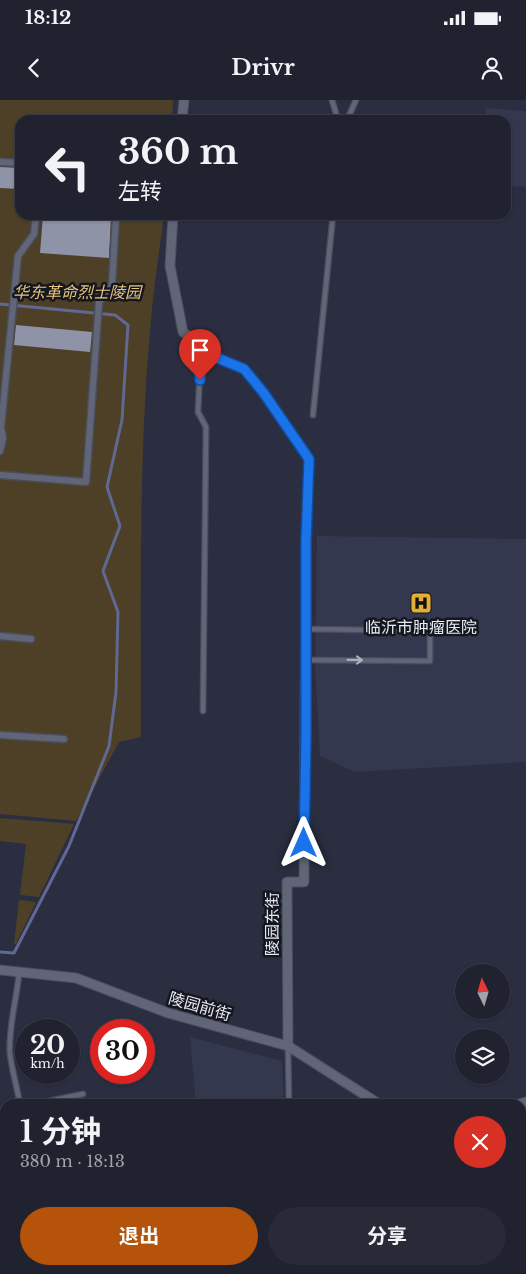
<!DOCTYPE html>
<html lang="zh">
<head>
<meta charset="utf-8">
<style>
  :root { --surface:#202230; --page:#282a38; --text:#f1f3f6; --muted:#a2a4ab; --line:#3d3f4c; --accent:#b45309 }
  body { margin:0; font-family:"Libre Baskerville","Noto Sans SC",serif; background:var(--page); color:var(--text); height:100vh; display:flex; flex-direction:column; font-size:19px; white-space:nowrap }
  * { box-sizing:border-box; margin:0 }
  p { font-size:16px; color:var(--muted) }
  .icon { flex:none; width:28px; height:28px; fill:none; stroke:currentColor; stroke-width:2; stroke-linecap:round; stroke-linejoin:round }
  .map { position:relative; flex:1; overflow:hidden }
  .drawer { position:absolute; left:0px; top:999px; width:526px; height:176px; display:flex; flex-direction:column; background:var(--surface); border-radius:15px 15px 0 0; box-shadow:0 1px 4px #0004,0 0 0 1px var(--line) }
  .drawer>* { flex:none }
  .guide { position:absolute; left:15px; top:15px; width:496px; height:105px; border-radius:15px; box-shadow:0 1px 4px #0004,0 0 0 1px var(--line); background:#202230; color:var(--text); overflow:hidden }
  .needle { width:32px; rotate:355deg }
  .controls { position:absolute; left:455px; top:864px; display:grid; gap:10px }
  .controls a { display:grid; place-items:center; width:55px; height:55px; border-radius:50%; background:var(--surface); box-shadow:0 1px 4px #0004,0 0 0 1px var(--line); font-size:25px }
  .speed { position:absolute; left:15px; top:919px; display:flex; gap:10px; font-size:25px; font-weight:700; text-align:center }
  .speed>* { display:grid; place-content:center; width:65px; height:65px; border-radius:50%; background:var(--surface); box-shadow:0 1px 4px #0004,0 0 0 1px var(--line); line-height:1 }
  .speed small { font-size:12px; font-weight:400 }
  .speed .limit { border:8px solid #d22; background:#fff; color:#111 }
  .pin { position:absolute; display:grid; place-items:center; width:42px; height:42px; color:#fff; margin:-51px -21px; border-radius:50% 50% 50% 0; rotate:-45deg; box-shadow:0 0 5px #0007 }
  .pin .icon { rotate:45deg }
  .me { position:absolute; width:55px; margin:-28px; rotate:0deg; stroke-linejoin:round; filter:drop-shadow(0 0 4px #0008) }
  .turn { display:flex; align-items:center; gap:18px; height:105px; padding:0 20px; font-size:22px }
  .turn .icon { width:65px; height:65px; stroke-width:2.5 }
  .turn b { display:block; font-size:35px; line-height:42px }
  .round { display:grid; place-items:center; flex:none; width:52px; height:52px; border-radius:26px; background:var(--page) }
  .headline { display:flex; align-items:center; justify-content:space-between; height:85px; padding:0 20px }
  h1 { font-size:30px; font-weight:700; line-height:38px }
  .button { display:flex; gap:10px; margin-top:auto; padding:10px 20px }
  .button a { flex:1; height:58px; border-radius:30px; background:var(--accent); color:#fff; font-size:20px; font-weight:700; line-height:58px; text-align:center }
  .button a+a { background:var(--page); color:var(--text) }
  .status { display:flex; justify-content:space-between; align-items:center; height:35px; padding:0 25px; background:var(--surface); direction:ltr }
  .status svg { height:14px; fill:currentColor }
  header { display:flex; justify-content:space-between; align-items:center; height:65px; padding:0 20px; background:var(--surface); font-size:22px; font-weight:700 }
  .map>svg:first-child { display:block }
  .built { fill:#33384f }
  .green { fill:#4e4026 }
  .lines { fill:none; stroke-linecap:round; stroke-linejoin:round }
  .stream { stroke:#606894; stroke-width:3 }
  .building { fill:#8e93a8 }
  .service-casing { stroke:#4a4d5c; stroke-width:7 }
  .pedestrian-casing { stroke:#4a4d5c; stroke-width:9 }
  .minor-casing { stroke:#4a4d5c; stroke-width:11 }
  .service { stroke:#606578; stroke-width:4.5 }
  .pedestrian { stroke:#606578; stroke-width:6 }
  .minor { stroke:#606578; stroke-width:9 }
  .oneway { stroke:#b0b4c2 }
  .route-casing { stroke:#114b97; stroke-width:12 }
  .route { stroke:#1a73e8; stroke-width:9 }
  .labels { text-anchor:middle; stroke-width:5; stroke-linejoin:round; paint-order:stroke }
  .park-label { font-size:16px; font-style:italic; fill:#e8c37b; stroke:#15171f }
  .poi-label { font-size:16px; fill:#e6e8f4; stroke:#15171f }
  .street-label { font-size:16px; fill:#e6e8f4; stroke:#15171f }
</style>
</head>
<body>
<div class="status"><b>18:12</b><svg viewBox="0 0 49 12"><path d="M0 12V9h3v3zM5 12V6h3v6zM10 12V3h3v9zM15 12V0h3v12zM26 1h20v11H26zM47 4h2v5h-2z"/></svg></div>
<header><svg class="icon" aria-label="back" viewBox="0 0 24 24"><path d="M15 5l-7 7 7 7"/></svg>Drivr<svg class="icon" aria-label="person" viewBox="0 0 24 24"><circle cx="12" cy="8" r="4"/><path d="M4 21q1-7 8-7t8 7"/></svg></header>
<div class="map">
<svg width="526" height="1174" viewBox="0 0 526 1174">
  <rect width="100%" height="100%" fill="#2b2e40"/>
  <g class="built">
    <path d="M 486,8 L 526,11 L 526,87 L 506,86 L 506,20 L 485,20 Z"/>
    <path d="M 317,436 L 526,439 L 526,662 L 355,672 L 320,656 L 315,566 Z"/>
    <path d="M 190,937 L 282,961 L 284,1004 L 196,1004 Z"/>
    <path d="M 5,1021 L 5,1170 L 170,1170 L 171,1174 L 0,1174 L 0,1022 Z"/>
  </g>
  <g class="green">
    <path d="M 0,0 L 173,0 L 172,20 L 20,20 L 20,115 L 164,115 C 160,146 155,178 152,209 C 138,351 141,495 141,637 L 119,642 L 76,721 L 0,714 Z"/>
    <path d="M 0,718 L 74,724 L 39,797 L 20,795 L 26,744 L 0,741 Z"/>
    <path d="M 19,800 L 36,802 L 16,844 L 14,844 Z"/>
  </g>
  <g class="lines">
    <path class="stream" d="M 0,204 L 115,215 L 128,225 L 122,320 L 107,387 L 120,426 L 103,471 L 118,512 L 116,592 L 109,646 L 69,746 L 14,853 L 0,852"/>
  </g>
  <g class="building">
    <path d="M 0,67 L 20,68 L 20,89 L 0,88 Z"/>
    <path d="M 43,115 L 111,115 L 109,158 L 40,153 Z"/>
    <path d="M 16,225 L 92,232 L 90,252 L 14,245 Z"/>
  </g>
  <g class="lines">
    <g class="service-casing">
      <g id="service">
        <path d="M 332,0 L 338,20"/>
        <path d="M 347,20 L 356,0"/>
        <path d="M 201,247 L 198,312 L 206,327 L 203,611"/>
        <path d="M 313,315 L 333,115"/>
        <path d="M 306,560 L 430,561 L 430,531 L 307,529"/>
        <path d="M 19,873 C 17,899 8,927 10,954 C 12,970 17,988 20,1004"/>
        <path d="M 288,948 L 289,1004"/>
        <path d="M 35,1004 L 83,994"/>
        <path d="M 0,1011 L 5,1010"/>
        <path d="M 0,1041 L 5,1080"/>
        <path d="M 0,1115 L 5,1114"/>
        <path d="M 20,1170 L 20,1174"/>
      </g>
    </g>
    <g class="pedestrian-casing">
      <g id="pedestrian">
        <path d="M 0,62 L 20,63"/>
        <path d="M 0,324 L 3,338 L 0,351"/>
        <path d="M 1,327 L 18,156 L 34,134 L 36,115"/>
        <path d="M 0,375 L 86,382 L 99,202 L 112,185 L 116,115"/>
        <path d="M 0,536 L 31,539"/>
        <path d="M 0,635 L 64,639"/>
      </g>
    </g>
    <g class="minor-casing">
      <g id="minor">
        <path d="M 182,20 L 184,0"/>
        <path d="M 173,115 L 170,166 L 183,232 L 215,257 L 244,269 L 263,292 L 309,359 L 306,442 L 304,782 L 287,782 L 288,946"/>
        <path d="M 0,870 L 76,878 L 168,913 L 288,946 L 379,1004"/>
        <path d="M 519,1004 L 526,1002"/>
        <path d="M 475,1170 L 477,1174"/>
      </g>
    </g>
    <use href="#service" class="service"/>
    <use href="#pedestrian" class="pedestrian"/>
    <use href="#minor" class="minor"/>
  </g>
  <defs><path id="oneway-shaft" d="M-6 0H5M1.5-3L5.5 0L1.5 3" fill="none" stroke-width="1.6" stroke-linecap="round" stroke-linejoin="round" transform="scale(1.25)"/></defs>
  <use class="oneway" href="#oneway-shaft" transform="translate(355 560) rotate(1)"/>
  <g class="lines">
    <g class="route-casing">
      <path id="route" d="M 200,280 L 201,247 L 215,257 L 244,269 L 263,292 L 309,359 L 306,442 L 306,637 L 304,743"/>
    </g>
    <use href="#route" class="route"/>
  </g>
  <defs>
    <g id="hospital-square" transform="scale(1.125)"><rect x="-9" y="-9" width="18" height="18" rx="4" fill="#e3ae35" stroke="#15171f"/><path d="M-5-5h3v3.5h4V-5h3V5h-3V1.5h-4V5h-3Z" fill="#111"/></g>
  </defs>
  <g fill-rule="evenodd">
    <use href="#hospital-square" x="421" y="503"/>
  </g>
  <g class="labels">
    <g class="park-label">
      <text x="77" y="198">华东革命烈士陵园</text>
    </g>
    <g class="poi-label">
      <text x="421" y="533">临沂市肿瘤医院</text>
    </g>
    <g class="street-label">
      <text transform="translate(272 824) rotate(-90)" y="6">陵园东街</text>
      <text transform="translate(200 906) rotate(16)" y="6">陵园前街</text>
    </g>
  </g>
</svg>
<div class="controls">
<a><svg class="needle" viewBox="-14 -14 28 28"><path d="M0-13l5 13h-10z" fill="#e53935"/><path d="M0 13l5-13h-10z" fill="#a2a4ab"/></svg></a>
<a><svg class="icon" aria-label="layers" viewBox="0 0 24 24"><path d="M12 4l9 5-9 5-9-5zM3 14l9 5 9-5"/></svg></a>
</div>
<div class="speed"><div>20<small>km/h</small></div><div class="limit">30</div></div>
<div class="pin" style="left:200px;top:280px;background:#d93025"><svg class="icon" aria-label="arrive" viewBox="0 0 24 24"><path d="M6 21V4h12l-3 4 3 4H6"/></svg></div>
<svg class="me" style="left:304px;top:743px" viewBox="-20 -20 40 40"><path d="M0-17L14 15 0 8-14 15z" fill="#1a73e8" stroke="#fff" stroke-width="4"/></svg>
<div class="guide">
<div class="turn"><svg class="icon" aria-label="left" viewBox="0 0 24 24"><path d="M17 20v-9H6M10 6l-5 5 5 5"/></svg><div><b>360 m</b>左转</div></div>
</div>
<section class="drawer">
<div class="headline"><div><h1>1 分钟</h1><p>380 m · 18:13</p></div><a class="round" style="background:#d93025;color:#fff"><svg class="icon" aria-label="close" viewBox="0 0 24 24"><path d="M6 6l12 12M18 6L6 18"/></svg></a></div>
<div class="button"><a>退出</a><a>分享</a></div>
</section>
</div>
</body>
</html>
